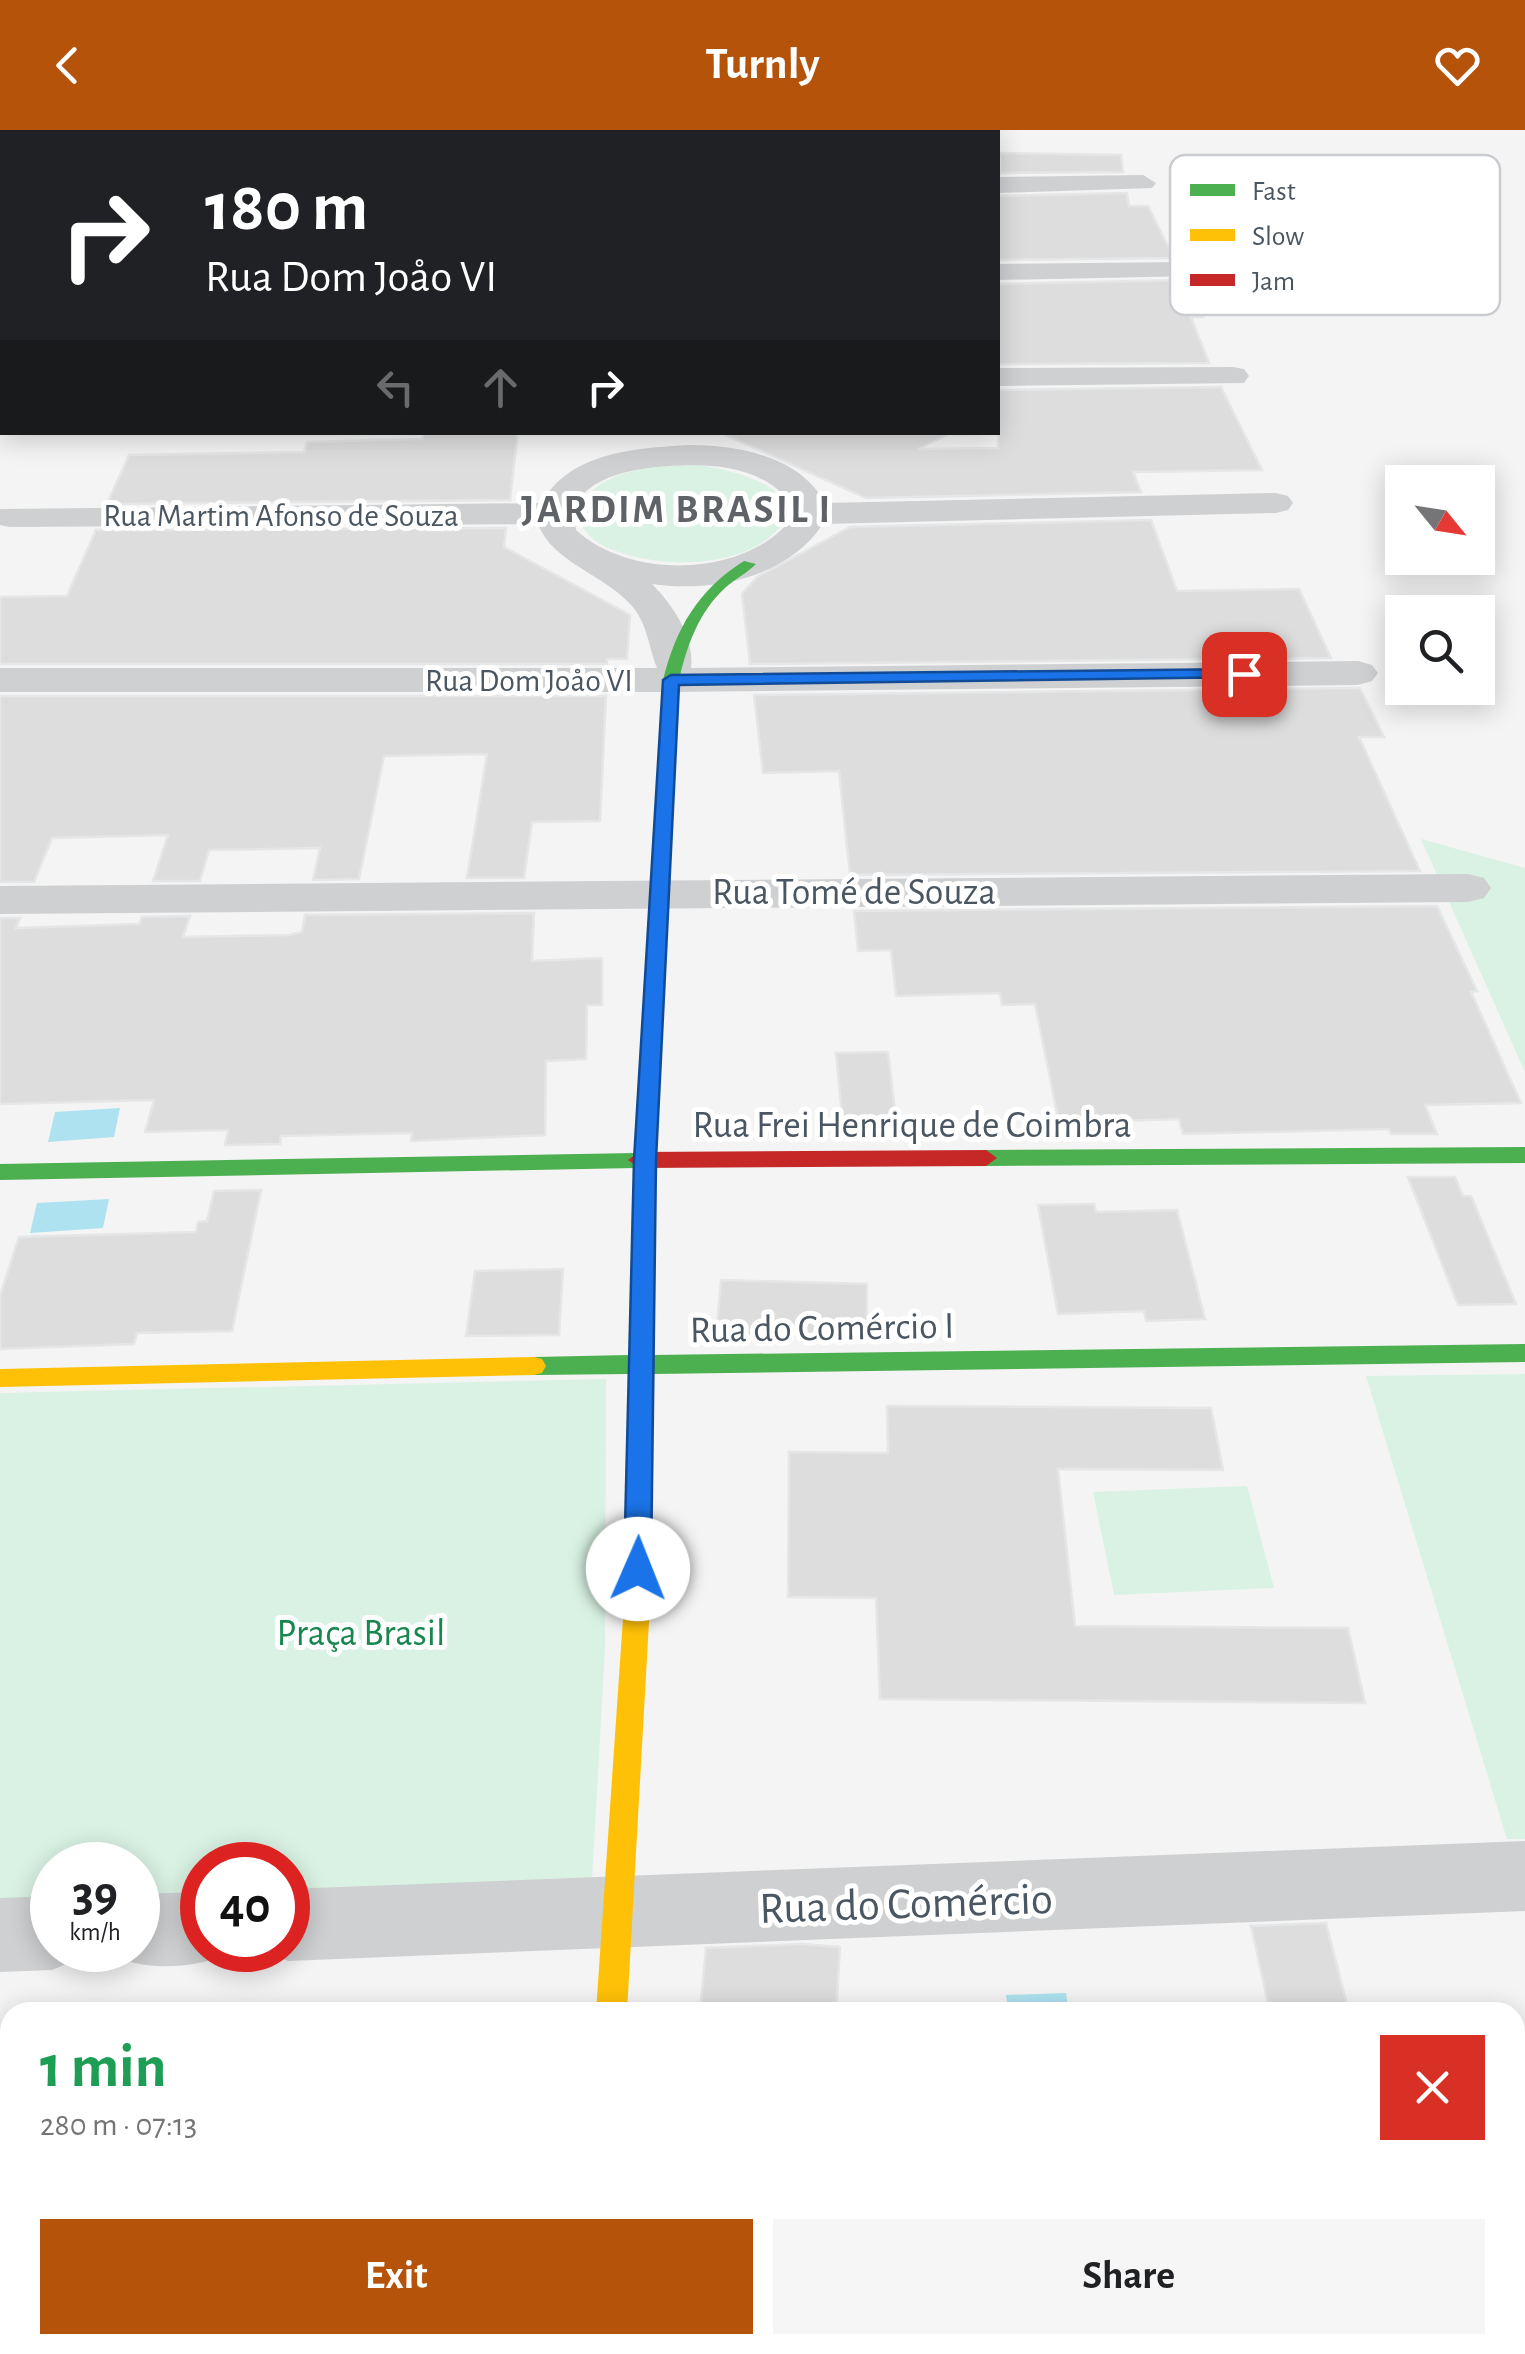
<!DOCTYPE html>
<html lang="en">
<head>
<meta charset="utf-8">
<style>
  :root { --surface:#fff; --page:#f6f6f6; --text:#202124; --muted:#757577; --accent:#b45309 }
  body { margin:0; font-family:"Alegreya Sans",sans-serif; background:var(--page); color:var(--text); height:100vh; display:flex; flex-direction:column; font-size:38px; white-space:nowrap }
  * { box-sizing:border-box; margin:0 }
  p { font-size:32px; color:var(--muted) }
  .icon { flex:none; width:55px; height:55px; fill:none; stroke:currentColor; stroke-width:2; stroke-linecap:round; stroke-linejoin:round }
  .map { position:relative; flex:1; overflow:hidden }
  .sheet { position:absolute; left:0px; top:1872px; width:1525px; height:352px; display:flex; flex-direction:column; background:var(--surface); border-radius:30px 30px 0 0; box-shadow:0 5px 25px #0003 }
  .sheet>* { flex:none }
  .hud { position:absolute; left:0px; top:0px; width:1000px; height:305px; box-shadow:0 5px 25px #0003; background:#202124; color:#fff; overflow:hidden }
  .needle { width:65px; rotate:120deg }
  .tools { position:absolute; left:1385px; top:335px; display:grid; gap:20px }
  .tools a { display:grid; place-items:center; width:110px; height:110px; border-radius:0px; background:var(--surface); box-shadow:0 5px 25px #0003; font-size:50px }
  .speed { position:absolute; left:30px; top:1712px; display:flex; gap:20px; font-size:50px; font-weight:700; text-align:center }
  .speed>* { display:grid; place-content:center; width:130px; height:130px; border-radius:50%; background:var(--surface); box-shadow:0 5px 25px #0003; line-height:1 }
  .speed small { font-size:25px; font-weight:400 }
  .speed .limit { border:15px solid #d22; background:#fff; color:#111 }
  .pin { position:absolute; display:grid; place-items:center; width:85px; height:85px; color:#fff; margin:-42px; border-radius:20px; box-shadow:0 5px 15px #0006 }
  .me { position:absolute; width:110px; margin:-55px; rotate:1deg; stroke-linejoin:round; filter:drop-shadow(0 0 8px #0008) }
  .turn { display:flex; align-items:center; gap:35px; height:210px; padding:0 40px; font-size:45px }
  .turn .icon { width:130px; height:130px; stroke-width:2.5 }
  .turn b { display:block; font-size:70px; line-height:85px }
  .lanes { display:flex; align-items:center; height:95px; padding:0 40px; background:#0003; justify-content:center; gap:50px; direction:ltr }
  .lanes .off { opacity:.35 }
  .round { display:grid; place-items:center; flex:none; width:105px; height:105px; border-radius:0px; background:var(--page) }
  .overview { display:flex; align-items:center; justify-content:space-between; height:170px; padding:0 40px }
  h1 { font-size:60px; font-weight:600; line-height:75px; color:#1e9e55 }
  .action { display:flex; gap:20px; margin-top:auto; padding:20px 40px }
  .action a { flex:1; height:115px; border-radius:0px; background:var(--accent); color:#fff; font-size:40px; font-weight:600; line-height:115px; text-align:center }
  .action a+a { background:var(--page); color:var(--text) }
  header { display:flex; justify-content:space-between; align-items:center; height:130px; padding:0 40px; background:var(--accent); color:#fff; font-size:45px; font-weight:600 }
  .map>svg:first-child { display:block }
  .green { fill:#d9f2e3 }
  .water { fill:#aee2f0 }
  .building { fill:#ddddde; stroke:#e5e6e7; stroke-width:2.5 }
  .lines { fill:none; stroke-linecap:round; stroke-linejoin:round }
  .street { fill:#ced0d2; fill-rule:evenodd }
  .fast { fill:#4caf50; fill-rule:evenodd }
  .slow { fill:#ffc107; fill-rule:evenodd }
  .jam { fill:#c62828; fill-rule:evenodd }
  .route { fill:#1a73e8; stroke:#114b97; stroke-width:2.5 }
  .labels { text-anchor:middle; stroke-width:10; stroke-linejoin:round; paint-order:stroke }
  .far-street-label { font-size:32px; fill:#4a5661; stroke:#fff }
  .street-label { font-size:38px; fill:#4a5661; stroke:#fff }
  .park-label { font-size:38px; fill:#17864f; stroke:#fff }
  .far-district-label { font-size:40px; font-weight:bold; letter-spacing:2.5px; fill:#5f6368; stroke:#fff }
  .near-street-label { font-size:45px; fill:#4a5661; stroke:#fff }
  .key { fill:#fff; stroke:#c9ccd0; stroke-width:2.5 }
  .key-label { font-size:28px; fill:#4a5661 }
</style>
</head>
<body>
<header><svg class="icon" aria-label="back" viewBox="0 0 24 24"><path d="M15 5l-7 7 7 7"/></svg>Turnly<svg class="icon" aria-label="heart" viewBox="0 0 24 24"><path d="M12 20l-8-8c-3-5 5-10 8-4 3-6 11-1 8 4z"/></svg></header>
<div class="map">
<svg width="1525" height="2224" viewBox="0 0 1525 2224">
  <rect width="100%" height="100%" fill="#f4f4f4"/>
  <g class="green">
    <path d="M 700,335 C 729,339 822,361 772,405 C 735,438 661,438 616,421 C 596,414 579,402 578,379 C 600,337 659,335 700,335 Z"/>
    <path d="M 1421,709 L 1525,738 L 1525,942 Z"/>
    <path d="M 1525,1244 L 1525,1709 L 1507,1709 L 1366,1246 Z"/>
    <path d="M 606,1249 L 605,1518 L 591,1767 L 288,1775 L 288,1735 L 202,1735 L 202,1777 L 138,1778 L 138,1735 L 52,1735 L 52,1780 L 0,1781 L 0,1263 Z"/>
    <path d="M 1247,1356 L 1274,1458 L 1114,1465 L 1093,1362 Z"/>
  </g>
  <g class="water">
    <path d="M 120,978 L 114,1007 L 48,1012 L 55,982 Z"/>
    <path d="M 109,1069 L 103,1098 L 30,1103 L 37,1073 Z"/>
    <path d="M 1066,1863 L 1069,1882 L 1009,1882 L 1006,1865 Z"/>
  </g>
  <g class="building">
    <path d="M 1000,23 L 1121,25 L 1123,42 L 1000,43 Z"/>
    <path d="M 1127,63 L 1129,76 L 1148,76 L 1174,128 L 998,130 L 998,66 Z"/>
    <path d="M 1184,150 L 1203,187 L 1191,187 L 1209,233 L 998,234 L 998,154 Z"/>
    <path d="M 1221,257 L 1262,340 L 1133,342 L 1141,362 L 866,368 L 719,302 L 953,302 L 918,319 L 998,318 L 998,260 Z"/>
    <path d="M 424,302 L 518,302 L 510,370 L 107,374 L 129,325 L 304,322 L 307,312 L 422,309 Z"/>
    <path d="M 1151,390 L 1177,461 L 1299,459 L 1331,528 L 750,534 L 742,464 L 757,447 L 850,397 Z"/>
    <path d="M 506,398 L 504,417 L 630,485 L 627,529 L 607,529 L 607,534 L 0,534 L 0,467 L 67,466 L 96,400 Z"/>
    <path d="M 1360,558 L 1384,607 L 1359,607 L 1420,741 L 850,745 L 839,641 L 763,643 L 754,565 Z"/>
    <path d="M 0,566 L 606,566 L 600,691 L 532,692 L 524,748 L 467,748 L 487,624 L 384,626 L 359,749 L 313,750 L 320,718 L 209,720 L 200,751 L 153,751 L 168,705 L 52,708 L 34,752 L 0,752 Z"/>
    <path d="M 1437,776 L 1477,861 L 1471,862 L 1521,973 L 1425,975 L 1437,1004 L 1391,1004 L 1389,999 L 1183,1004 L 1179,989 L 1059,993 L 1035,874 L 1002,875 L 1000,863 L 896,866 L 891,820 L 858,821 L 854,781 Z"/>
    <path d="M 534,783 L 532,831 L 602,828 L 602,875 L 587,875 L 586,929 L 546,931 L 545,1005 L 411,1011 L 412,1003 L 281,1006 L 280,1014 L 225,1015 L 228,1000 L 145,1002 L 154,970 L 0,974 L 0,788 L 20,788 L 16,798 L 139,794 L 142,787 L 190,786 L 183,807 L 289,805 L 302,802 L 305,785 Z"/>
    <path d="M 888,922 L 898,1006 L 844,1006 L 836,923 Z"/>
    <path d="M 1408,1047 L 1455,1047 L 1463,1066 L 1471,1066 L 1516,1174 L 1458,1175 Z"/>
    <path d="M 261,1060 L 232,1201 L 137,1203 L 134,1214 L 0,1219 L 0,1166 L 19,1107 L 196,1102 L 198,1092 L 207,1091 L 214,1061 Z"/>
    <path d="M 1094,1074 L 1096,1082 L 1177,1080 L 1205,1189 L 1146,1191 L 1144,1181 L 1058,1184 L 1038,1075 Z"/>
    <path d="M 563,1139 L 559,1205 L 466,1206 L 475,1141 Z"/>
    <path d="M 721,1150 L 867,1154 L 867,1205 L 716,1207 Z"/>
    <path d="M 887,1276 L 1211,1278 L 1223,1340 L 1058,1339 L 1075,1496 L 1348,1498 L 1365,1573 L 880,1569 L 876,1468 L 788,1467 L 789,1322 L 888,1323 Z"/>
    <path d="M 1326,1793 L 1349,1882 L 1270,1882 L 1251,1796 Z"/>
    <path d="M 801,1814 L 840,1817 L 836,1882 L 700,1882 L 706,1818 Z"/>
  </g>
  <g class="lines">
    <g class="street">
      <path d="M 1143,45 L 1156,53 L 1152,58 L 998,63 L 998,47 Z"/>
      <path d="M 1185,132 L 1195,134 L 1199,140 L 1195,146 L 998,150 L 998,134 Z"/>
      <path d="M 1233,237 L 1244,239 L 1249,246 L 1244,253 L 998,256 L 998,238 Z"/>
      <path d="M 689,315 C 738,315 800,326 825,373 L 1276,363 L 1288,366 L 1293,373 L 1288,380 L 1276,383 L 823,394 C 788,447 713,463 652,454 C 673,475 695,508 691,538 L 1358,531 L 1372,535 L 1378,543 L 1372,551 L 1358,555 L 671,562 L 0,562 L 0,538 L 657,538 C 648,516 648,493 630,474 C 603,444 552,432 538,394 L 9,397 L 0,395 L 0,379 L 542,373 C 569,322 637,318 689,315 ZM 689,335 C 729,335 778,343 795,384 C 751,448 631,451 576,400 L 573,378 C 594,339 649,337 689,335 Z"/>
      <path d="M 1468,744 L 1484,748 L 1491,758 L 1484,768 L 1468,772 L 0,784 L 0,756 Z"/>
      <path d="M 1525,1711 L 1525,1781 L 288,1831 L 262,1820 L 288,1820 L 288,1759 Z"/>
      <path d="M 202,1762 L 202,1820 L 230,1820 L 228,1824 C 191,1839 150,1841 112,1826 L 109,1820 L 138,1820 L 138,1764 Z"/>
      <path d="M 52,1766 L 52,1820 L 82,1820 L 78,1829 L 52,1840 L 0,1842 L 0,1768 Z"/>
      <path d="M 1525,2139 L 1525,2223 L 1514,2224 L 1493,2215 L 1515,2215 L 1515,2140 Z"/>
      <path d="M 169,2215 L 719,2215 L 715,2224 L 165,2224 Z"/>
    </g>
    <g class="fast">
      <path d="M 744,431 L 756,434 C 747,443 735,449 725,458 C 698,483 687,516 679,550 L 656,1030 L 653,1225 L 1525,1214 L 1525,1232 L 653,1244 L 652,1346 L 648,1353 L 639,1356 L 630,1353 L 626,1346 L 629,1244 L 534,1245 L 526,1243 L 522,1236 L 526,1229 L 534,1227 L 629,1225 L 634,1038 L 0,1050 L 0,1034 L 635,1023 L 663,550 C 676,498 698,460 744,431 Z"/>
      <path d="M 1525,1017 L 1525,1033 L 986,1036 L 975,1028 L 986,1020 Z"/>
    </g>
    <g class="slow">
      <path d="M 534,1227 L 542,1229 L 546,1236 L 542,1243 L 534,1245 L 0,1257 L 0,1239 Z"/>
      <path d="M 639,1336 L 648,1339 L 652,1346 L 650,1474 L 627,1882 L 596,1882 L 624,1474 L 626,1346 L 630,1339 Z"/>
    </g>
    <path class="jam" d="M 986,1020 L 997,1028 L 986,1036 L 639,1038 L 628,1030 L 639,1022 Z"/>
  </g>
  <path class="route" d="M 1244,539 L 1249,541 L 1249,547 L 679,555 L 656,1030 L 651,1439 L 647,1447 L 638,1451 L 628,1447 L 624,1439 L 634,1030 L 663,550 L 671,545 Z"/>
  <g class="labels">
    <g class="far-street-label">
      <text x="281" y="396">Rua Martim Afonso de Souza</text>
      <text x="529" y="561">Rua Dom Joåo VI</text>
    </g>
    <g class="street-label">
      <text x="854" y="774">Rua Tomé de Souza</text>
      <text x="912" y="1007">Rua Frei Henrique de Coimbra</text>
      <text transform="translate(822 1197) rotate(-1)" y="13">Rua do Comércio I</text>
    </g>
    <g class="park-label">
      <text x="361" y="1515">Praça Brasil</text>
    </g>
    <g class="far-district-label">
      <text x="677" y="392">JARDIM BRASIL I</text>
    </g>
    <g class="near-street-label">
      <text transform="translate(906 1772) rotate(-2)" y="16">Rua do Comércio</text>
    </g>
  </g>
  <rect x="1170" y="25" width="330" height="160" rx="15" class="key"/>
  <rect x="1190" y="54" width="45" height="12" fill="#4caf50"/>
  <rect x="1190" y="99" width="45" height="12" fill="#ffc107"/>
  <rect x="1190" y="144" width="45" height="12" fill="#c62828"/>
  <g class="key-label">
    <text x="1252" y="70">Fast</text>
    <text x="1252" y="115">Slow</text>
    <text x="1252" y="160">Jam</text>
  </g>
</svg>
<div class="tools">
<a><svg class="needle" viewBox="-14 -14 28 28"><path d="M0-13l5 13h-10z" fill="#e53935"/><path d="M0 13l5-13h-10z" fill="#757577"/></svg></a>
<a><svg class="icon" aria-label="search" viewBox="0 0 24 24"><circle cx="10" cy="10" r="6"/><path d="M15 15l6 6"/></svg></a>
</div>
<div class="speed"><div>39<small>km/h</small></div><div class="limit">40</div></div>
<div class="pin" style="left:1244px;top:544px;background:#d93025"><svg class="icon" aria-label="arrive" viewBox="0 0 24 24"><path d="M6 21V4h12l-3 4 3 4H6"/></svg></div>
<svg class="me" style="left:638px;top:1439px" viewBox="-20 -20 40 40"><circle r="19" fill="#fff"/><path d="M0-13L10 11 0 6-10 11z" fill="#1a73e8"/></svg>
<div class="hud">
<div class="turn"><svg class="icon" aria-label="right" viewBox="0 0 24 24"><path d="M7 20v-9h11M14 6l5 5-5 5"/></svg><div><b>180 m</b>Rua Dom Joåo VI</div></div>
<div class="lanes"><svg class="icon off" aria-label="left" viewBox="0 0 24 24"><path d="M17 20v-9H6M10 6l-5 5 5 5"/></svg><svg class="icon off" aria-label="ahead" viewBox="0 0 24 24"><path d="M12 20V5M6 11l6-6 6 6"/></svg><svg class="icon" aria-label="right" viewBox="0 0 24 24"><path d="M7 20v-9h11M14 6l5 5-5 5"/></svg></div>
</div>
<section class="sheet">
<div class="overview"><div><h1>1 min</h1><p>280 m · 07:13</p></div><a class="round" style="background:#d93025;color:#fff"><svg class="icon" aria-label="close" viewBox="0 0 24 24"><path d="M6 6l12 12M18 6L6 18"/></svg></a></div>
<div class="action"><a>Exit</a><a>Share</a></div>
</section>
</div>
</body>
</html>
